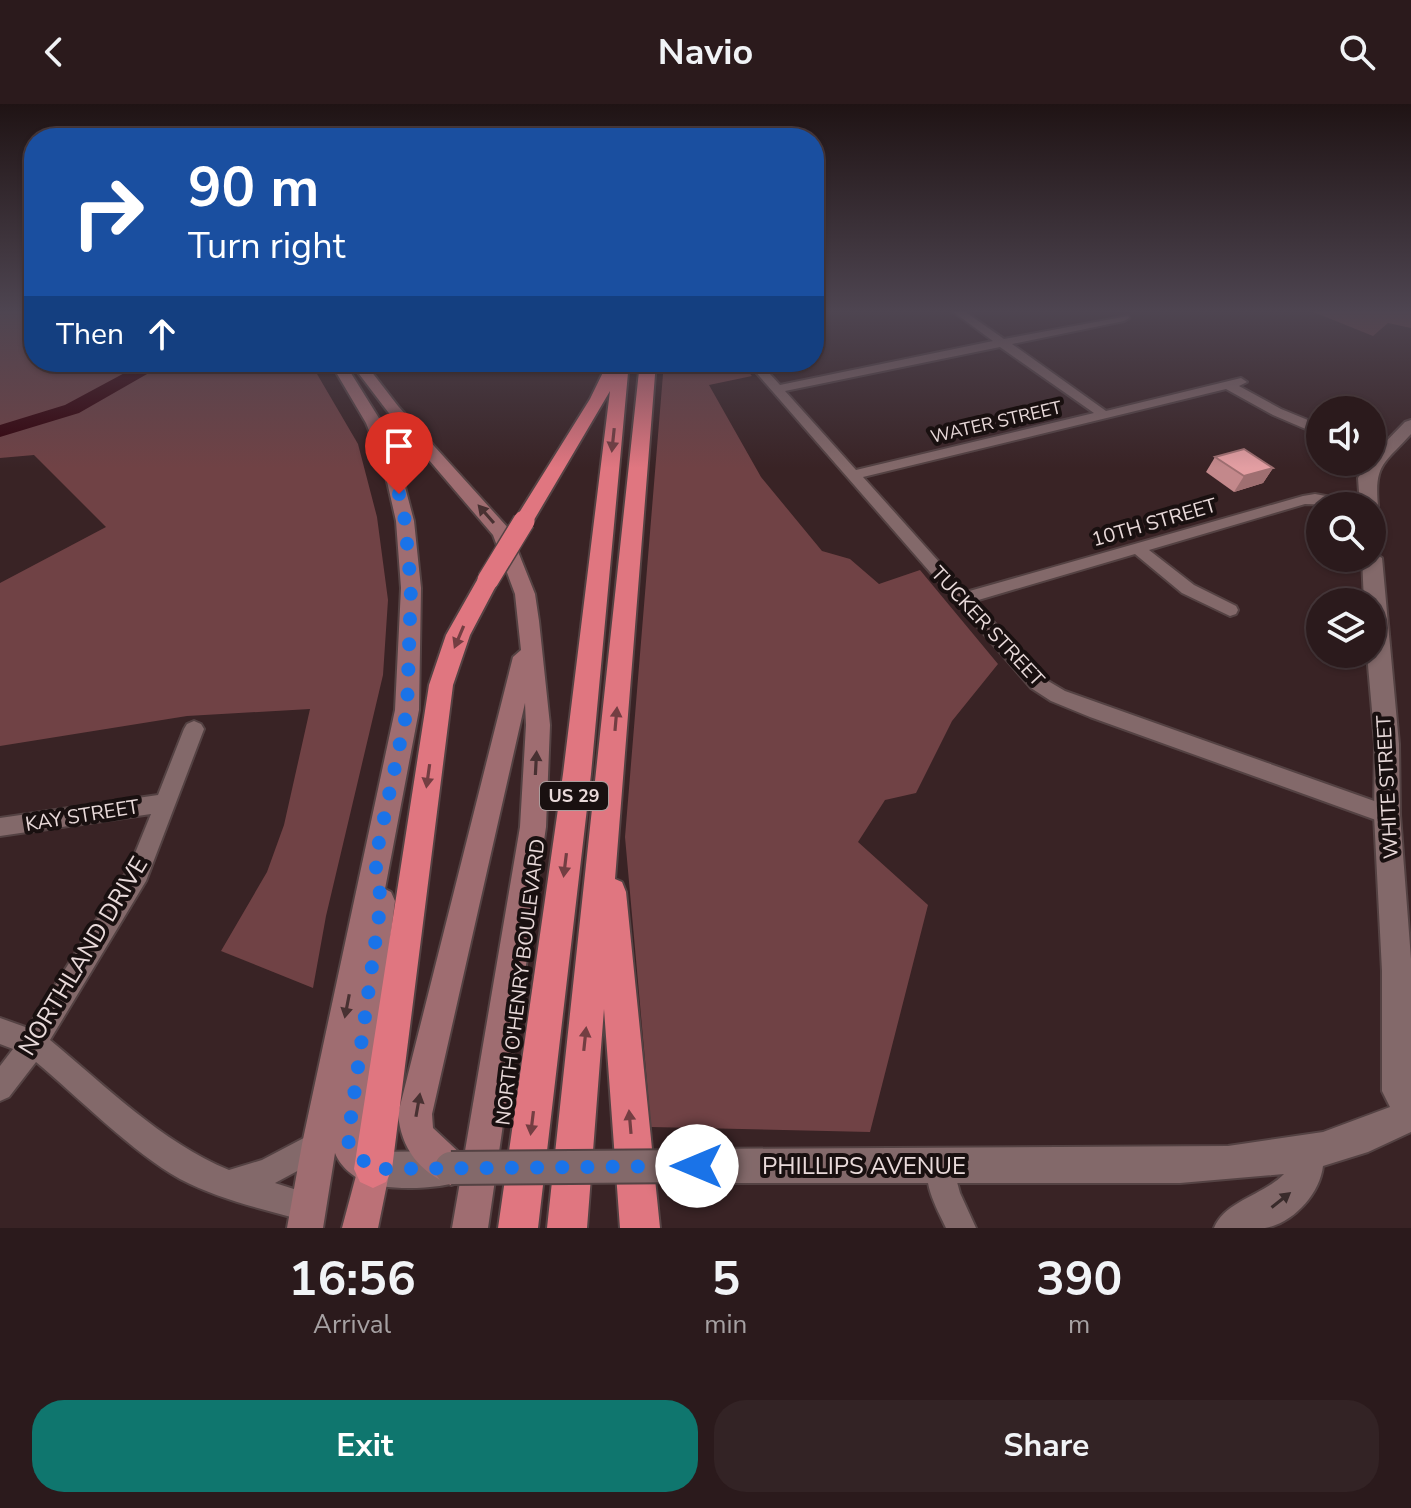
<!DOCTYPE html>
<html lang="en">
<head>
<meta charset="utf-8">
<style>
  :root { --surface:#2b1a1c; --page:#332325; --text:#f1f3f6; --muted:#a6a1a3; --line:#47383b; --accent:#0f766e }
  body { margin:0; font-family:"Nunito Sans",sans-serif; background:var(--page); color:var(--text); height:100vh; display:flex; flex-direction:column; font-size:30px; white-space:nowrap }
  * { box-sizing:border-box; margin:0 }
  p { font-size:26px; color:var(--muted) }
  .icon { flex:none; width:44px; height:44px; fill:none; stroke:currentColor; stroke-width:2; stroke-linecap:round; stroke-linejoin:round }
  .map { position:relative; height:1124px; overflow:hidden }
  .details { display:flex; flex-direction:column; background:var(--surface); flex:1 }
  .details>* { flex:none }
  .hud { position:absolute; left:24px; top:24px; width:800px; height:244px; border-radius:32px; box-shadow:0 2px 6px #0004,0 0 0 2px var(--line); background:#1a4fa0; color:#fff; overflow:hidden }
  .buttons { position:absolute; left:1306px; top:292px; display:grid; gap:16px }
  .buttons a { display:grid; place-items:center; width:80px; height:80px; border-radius:50%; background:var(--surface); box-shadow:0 2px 6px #0004,0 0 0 2px var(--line); font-size:40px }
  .pin { position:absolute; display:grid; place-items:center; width:68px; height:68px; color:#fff; margin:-82px -34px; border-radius:50% 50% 50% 0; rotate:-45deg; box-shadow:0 0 8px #0007 }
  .pin .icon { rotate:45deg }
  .me { position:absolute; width:88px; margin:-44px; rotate:270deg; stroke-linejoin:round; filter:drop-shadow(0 0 6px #0008) }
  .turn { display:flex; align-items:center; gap:28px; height:168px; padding:0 32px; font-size:36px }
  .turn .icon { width:104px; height:104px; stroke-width:2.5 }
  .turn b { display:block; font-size:56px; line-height:68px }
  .then { display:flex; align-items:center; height:76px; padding:0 32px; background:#0003; gap:16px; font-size:30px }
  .eta { display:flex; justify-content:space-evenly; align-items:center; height:136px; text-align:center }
  .eta b { font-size:48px; font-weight:700; line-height:56px }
  .cta { display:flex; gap:16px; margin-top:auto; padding:16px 32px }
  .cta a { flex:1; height:92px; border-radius:32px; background:var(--accent); color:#fff; font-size:32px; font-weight:700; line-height:92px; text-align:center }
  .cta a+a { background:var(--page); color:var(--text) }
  header { display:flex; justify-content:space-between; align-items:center; height:104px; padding:0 32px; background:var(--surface); font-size:36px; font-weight:700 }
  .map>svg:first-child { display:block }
  .green { fill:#704245 }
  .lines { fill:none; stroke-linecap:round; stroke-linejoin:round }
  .river { fill:#330009; fill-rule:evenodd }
  .minor-casing { stroke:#544243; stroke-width:4 }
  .tertiary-casing { stroke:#544243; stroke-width:4 }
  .secondary-casing { stroke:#544243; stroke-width:4 }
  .primary-casing { stroke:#544243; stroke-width:4 }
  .motorway-casing { stroke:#544243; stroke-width:4 }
  .minor { fill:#83696a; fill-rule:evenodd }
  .tertiary { fill:#83696a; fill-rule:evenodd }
  .secondary { fill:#9f6d71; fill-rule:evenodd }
  .primary { fill:#bb7177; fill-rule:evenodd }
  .motorway { fill:#e07680; fill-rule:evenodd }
  .tertiary-bridge-casing { stroke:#544243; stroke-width:36; stroke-linecap:butt }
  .motorway-bridge-casing { stroke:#544243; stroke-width:24; stroke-linecap:butt }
  .tertiary-bridge { stroke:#83696a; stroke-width:32 }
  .motorway-bridge { stroke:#e07680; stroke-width:21 }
  .wall { fill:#c3888b }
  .shaded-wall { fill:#9f6f71 }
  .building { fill:#e39ea2; stroke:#9f6f71; stroke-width:2 }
  .oneway { fill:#733e42 }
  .oneway2 { fill:#483132 }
  .oneway3 { fill:#392b2b }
  .route { stroke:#1a73e8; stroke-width:14; stroke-dasharray:0 25.2 }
  .labels { text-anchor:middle; stroke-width:8; stroke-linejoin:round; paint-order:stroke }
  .far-street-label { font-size:18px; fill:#e9dada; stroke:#191010 }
  .shield { fill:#191010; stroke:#ab9d9d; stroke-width:2 }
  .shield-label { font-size:18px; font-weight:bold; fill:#e9dada }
  .street-label { font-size:20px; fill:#e9dada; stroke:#191010 }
  .near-street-label { font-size:24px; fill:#e9dada; stroke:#191010 }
</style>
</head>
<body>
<header><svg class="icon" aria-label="back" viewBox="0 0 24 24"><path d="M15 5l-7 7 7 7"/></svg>Navio<svg class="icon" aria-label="search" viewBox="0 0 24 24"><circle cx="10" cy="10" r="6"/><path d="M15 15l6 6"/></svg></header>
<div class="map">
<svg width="1411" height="1124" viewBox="0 0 1411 1124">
  <rect width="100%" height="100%" fill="#392325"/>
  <g class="green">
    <path d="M 0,207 L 34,207 L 34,258 L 310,258 L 358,340 L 377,413 L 388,496 L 383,571 L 326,812 L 313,884 L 221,847 L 267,768 L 284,721 L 310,605 L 187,612 L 0,642 L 0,479 L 106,423 L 34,351 L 0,354 Z"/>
    <path d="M 1311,207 L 1411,207 L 1411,224 L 1388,219 L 1373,232 Z"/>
    <path d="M 664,258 L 740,258 L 752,272 L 709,281 L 761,373 L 822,447 L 850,455 L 879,480 L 920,466 L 998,560 L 952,617 L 916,689 L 885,696 L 858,738 L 928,801 L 870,1028 L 651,1023 L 625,733 Z"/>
  </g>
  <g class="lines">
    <path class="river" d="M 145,258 L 168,258 L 79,309 L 0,333 L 0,321 L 65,301 Z"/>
    <g class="minor-casing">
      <g id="minor">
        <path d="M 952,207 L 964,207 L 1004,235 L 1128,212 L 1129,214 L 1124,217 L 1012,240 L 1106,307 L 1241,274 L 1247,278 L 1239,282 L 1281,305 L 1320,321 L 1320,330 L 1315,329 L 1273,311 L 1226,285 L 863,373 L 966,488 L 1303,392 L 1315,390 L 1364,399 L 1366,402 L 1305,400 L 1149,446 L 1194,481 L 1236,502 L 1238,506 L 1236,510 L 1230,512 L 1182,489 L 1135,450 L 975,497 L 1043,574 L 1065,587 L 1394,704 L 1398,711 L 1394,718 L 1387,720 L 1090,613 L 1051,597 L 1031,584 L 747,258 L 759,258 L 780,281 L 993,237 ZM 1000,243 L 1094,309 L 856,366 L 785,287 Z"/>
        <path d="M 1372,341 L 1391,349 L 1384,353 L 1372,349 Z"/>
        <path d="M 194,617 L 201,620 L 204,625 L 146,777 L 50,936 C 106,982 161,1038 229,1066 L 262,1056 L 319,1026 L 329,1030 L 333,1040 L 329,1050 L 275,1079 L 319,1093 L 324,1103 L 319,1113 L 309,1118 C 266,1106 220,1096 180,1075 C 133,1049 78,993 36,958 L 9,993 L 0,997 L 0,962 L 13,945 L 0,940 L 0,914 L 28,924 L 129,764 L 151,710 L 0,732 L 0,714 L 158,691 L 184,625 L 187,620 Z"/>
        <path d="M 940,1048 L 950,1052 L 960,1089 L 976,1124 L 946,1124 C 936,1103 920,1075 930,1052 Z"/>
      </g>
    </g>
    <g class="tertiary-casing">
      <g id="tertiary">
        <path d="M 1411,316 L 1411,330 C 1384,360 1374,360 1378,402 L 1372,407 L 1372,402 L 1360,402 L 1358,374 L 1368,358 L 1372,358 L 1372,352 L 1405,318 Z"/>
        <path d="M 1372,448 L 1382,454 L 1399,640 L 1400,711 L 1411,855 L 1411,1028 L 1368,1048 L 1323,1062 C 1320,1089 1294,1119 1265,1124 C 1249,1124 1230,1124 1214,1124 C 1225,1097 1264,1091 1284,1070 L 1180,1079 L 697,1079 L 685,1074 L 680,1062 L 685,1050 L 697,1045 L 1228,1042 L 1323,1028 L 1390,1003 L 1382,987 L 1382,867 L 1374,711 L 1375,640 L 1367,550 L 1372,550 L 1372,498 L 1364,498 L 1362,454 L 1372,454 Z"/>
        <path d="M 451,1047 L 463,1052 L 468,1064 L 463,1076 C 441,1086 383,1087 361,1077 L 356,1065 L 361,1053 L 373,1048 Z"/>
      </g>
    </g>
    <g class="secondary-casing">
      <g id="secondary">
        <path d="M 330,258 L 344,258 L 382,319 L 400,364 L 414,417 L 421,484 L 419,606 L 385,785 L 391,788 L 395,797 L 365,1035 L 385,1053 L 390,1065 L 385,1077 L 373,1082 C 358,1076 341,1065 335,1049 L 323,1124 L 287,1124 L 302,1040 L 395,606 L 401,484 L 396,417 L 384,364 L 366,319 Z"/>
        <path d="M 350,258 L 364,258 L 398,302 L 509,425 L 535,490 L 539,517 L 550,621 L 546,723 L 488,1124 L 452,1124 L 460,1078 L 451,1081 C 419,1068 401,1044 398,1010 L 513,553 L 521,546 L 515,490 L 493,431 L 388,308 ZM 525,599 L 526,621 L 520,723 L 464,1053 L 433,1024 L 432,1010 Z"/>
      </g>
    </g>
    <g class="primary-casing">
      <path id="primary" d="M 373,1048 L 385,1053 L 390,1065 L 378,1124 L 342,1124 L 361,1053 Z"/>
    </g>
    <g class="motorway-casing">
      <g id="motorway">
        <path d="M 608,258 L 629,258 L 591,670 L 538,1124 L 498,1124 L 563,670 L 610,287 L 531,421 L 517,421 L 514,417 L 590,295 Z"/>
        <path d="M 640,258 L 656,258 L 615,775 L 622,778 L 626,788 L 660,1124 L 620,1124 L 604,905 L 587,1124 L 547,1124 Z"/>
        <path d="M 488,469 L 496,471 L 499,476 L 470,531 L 453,581 L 392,1065 L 386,1078 L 373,1084 L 360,1078 L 354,1065 L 429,581 L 446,531 L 480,471 Z"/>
      </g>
    </g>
    <use href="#minor" class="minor"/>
    <use href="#tertiary" class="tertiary"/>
    <use href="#secondary" class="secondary"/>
    <use href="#primary" class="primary"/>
    <use href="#motorway" class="motorway"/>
    <g class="tertiary-bridge-casing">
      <path id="tertiary-bridge" d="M 451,1064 L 697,1062"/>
    </g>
    <g class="motorway-bridge-casing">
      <path id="motorway-bridge" d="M 488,476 L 524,417"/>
    </g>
    <use href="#tertiary-bridge" class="tertiary-bridge"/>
    <use href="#motorway-bridge" class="motorway-bridge"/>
  </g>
  <path class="wall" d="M 1215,353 L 1273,364 L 1263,379 L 1234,388 L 1206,368 Z"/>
  <path class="shaded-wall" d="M 1273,364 L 1263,379 L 1234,388 L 1244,372 Z"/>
  <path class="building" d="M 1244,345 L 1273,364 L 1244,372 L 1215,353 Z"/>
  <defs><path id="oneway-solid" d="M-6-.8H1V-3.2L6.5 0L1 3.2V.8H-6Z" transform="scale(2)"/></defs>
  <g class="oneway">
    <use href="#oneway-solid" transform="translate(613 336) rotate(96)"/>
    <use href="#oneway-solid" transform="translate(459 533) rotate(113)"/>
    <use href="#oneway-solid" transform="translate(616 615) rotate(-85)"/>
    <use href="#oneway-solid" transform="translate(428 672) rotate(98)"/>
    <use href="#oneway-solid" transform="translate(565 761) rotate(97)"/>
    <use href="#oneway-solid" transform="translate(585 935) rotate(-84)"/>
    <use href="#oneway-solid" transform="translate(630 1018) rotate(-95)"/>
    <use href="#oneway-solid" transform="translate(532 1019) rotate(97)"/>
  </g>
  <g class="oneway2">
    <use href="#oneway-solid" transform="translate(486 410) rotate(-131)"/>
    <use href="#oneway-solid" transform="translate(536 659) rotate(-87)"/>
    <use href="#oneway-solid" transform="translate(347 902) rotate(101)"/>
    <use href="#oneway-solid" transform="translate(418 1001) rotate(-80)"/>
  </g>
  <use class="oneway3" href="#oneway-solid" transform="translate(1281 1096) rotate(-38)"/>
  <linearGradient id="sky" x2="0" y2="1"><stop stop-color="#1f1314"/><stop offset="0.57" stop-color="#4e4551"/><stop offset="1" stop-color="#4e4551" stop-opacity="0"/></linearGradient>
  <rect width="1411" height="364" fill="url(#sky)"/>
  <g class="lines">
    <path class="route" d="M 399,390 L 405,417 L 411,484 L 407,606 L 375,757 L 381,797 L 348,1035 L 350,1045 L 373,1065 L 697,1062"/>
  </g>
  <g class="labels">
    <g class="far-street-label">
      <text transform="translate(996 318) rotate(-13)" y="6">WATER STREET</text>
    </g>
    <rect class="shield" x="540" y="678" width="68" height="28" rx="6"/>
    <g class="shield-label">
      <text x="574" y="698">US 29</text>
    </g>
    <g class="street-label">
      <text transform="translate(1154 418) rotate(-16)" y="7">10TH STREET</text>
      <text transform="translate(988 522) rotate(47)" y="7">TUCKER STREET</text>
      <text transform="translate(1387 683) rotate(-93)" y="7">WHITE STREET</text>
      <text transform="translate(82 711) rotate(-9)" y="7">KAY STREET</text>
      <text transform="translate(520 878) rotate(-83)" y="7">NORTH O'HENRY BOULEVARD</text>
    </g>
    <g class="near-street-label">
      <text transform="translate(83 852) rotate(-59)" y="8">NORTHLAND DRIVE</text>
      <text x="864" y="1070">PHILLIPS AVENUE</text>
    </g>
  </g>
</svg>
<div class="buttons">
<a><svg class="icon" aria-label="sound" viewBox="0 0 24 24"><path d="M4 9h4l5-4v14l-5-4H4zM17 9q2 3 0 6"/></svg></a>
<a><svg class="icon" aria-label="search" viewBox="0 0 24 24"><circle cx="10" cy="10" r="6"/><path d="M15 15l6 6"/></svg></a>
<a><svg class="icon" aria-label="layers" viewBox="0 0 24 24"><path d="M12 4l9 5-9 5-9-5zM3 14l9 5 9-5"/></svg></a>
</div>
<div class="pin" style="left:399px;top:390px;background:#d93025"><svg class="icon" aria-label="arrive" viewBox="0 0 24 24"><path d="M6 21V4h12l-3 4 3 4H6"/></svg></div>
<svg class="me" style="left:697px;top:1062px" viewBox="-20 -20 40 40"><circle r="19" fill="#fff"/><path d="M0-13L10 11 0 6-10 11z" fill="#1a73e8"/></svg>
<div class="hud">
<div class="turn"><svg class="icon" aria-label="right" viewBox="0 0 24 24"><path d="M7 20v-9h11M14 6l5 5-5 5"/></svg><div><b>90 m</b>Turn right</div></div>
<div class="then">Then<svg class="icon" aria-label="ahead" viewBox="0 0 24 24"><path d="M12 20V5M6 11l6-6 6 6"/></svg></div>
</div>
</div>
<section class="details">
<div class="eta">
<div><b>16:56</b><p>Arrival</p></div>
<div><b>5</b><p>min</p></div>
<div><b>390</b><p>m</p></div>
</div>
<div class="cta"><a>Exit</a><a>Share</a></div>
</section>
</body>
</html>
